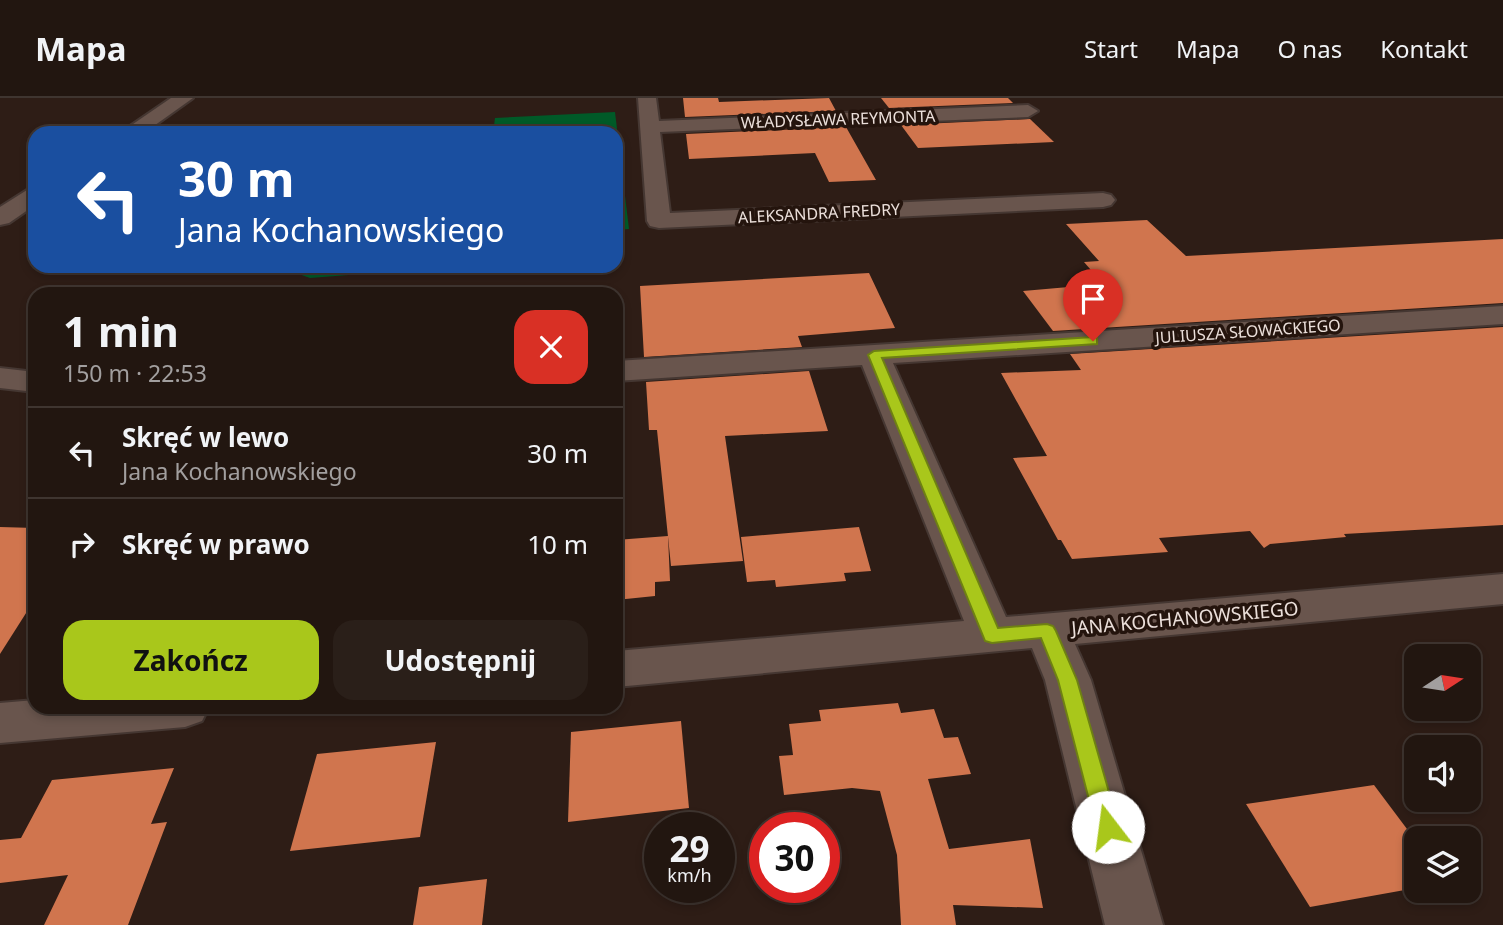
<!DOCTYPE html>
<html lang="pl">
<head>
<meta charset="utf-8">
<style>
  :root { --surface:#221610; --page:#2a1f19; --text:#f1f3f6; --muted:#a29f9f; --line:#3f3530; --accent:#a9c71b }
  body { margin:0; font-family:"Noto Sans",sans-serif; background:var(--page); color:var(--text); height:100vh; display:flex; flex-direction:column; font-size:26px; white-space:nowrap }
  * { box-sizing:border-box; margin:0 }
  p { font-size:23px; color:var(--muted) }
  .icon { flex:none; width:38px; height:38px; fill:none; stroke:currentColor; stroke-width:2; stroke-linecap:round; stroke-linejoin:round }
  .map { position:relative; flex:1; overflow:hidden }
  .side { position:absolute; left:28px; top:189px; width:595px; height:427px; display:flex; flex-direction:column; background:var(--surface); border-radius:21px; box-shadow:0 4px 10px #0003,0 0 0 2px var(--line) }
  .side>* { flex:none }
  .banner { position:absolute; left:28px; top:28px; width:595px; height:147px; border-radius:21px; box-shadow:0 4px 10px #0003,0 0 0 2px var(--line); background:#1a4fa0; color:#fff; overflow:hidden }
  .needle { width:46px; rotate:78deg }
  .fabs { position:absolute; left:1404px; top:546px; display:grid; gap:14px }
  .fabs a { display:grid; place-items:center; width:77px; height:77px; border-radius:14px; background:var(--surface); box-shadow:0 4px 10px #0003,0 0 0 2px var(--line); font-size:35px }
  .speed { position:absolute; left:644px; top:714px; display:flex; gap:14px; font-size:35px; font-weight:700; text-align:center }
  .speed>* { display:grid; place-content:center; width:91px; height:91px; border-radius:50%; background:var(--surface); box-shadow:0 4px 10px #0003,0 0 0 2px var(--line); line-height:1 }
  .speed small { font-size:18px; font-weight:400 }
  .speed .limit { border:10px solid #d22; background:#fff; color:#111 }
  .pin { position:absolute; display:grid; place-items:center; width:60px; height:60px; color:#fff; margin:-72px -30px; border-radius:50% 50% 50% 0; rotate:-45deg; box-shadow:0 0 7px #0007 }
  .pin .icon { rotate:45deg }
  .me { position:absolute; width:77px; margin:-38px; rotate:345deg; stroke-linejoin:round; filter:drop-shadow(0 0 5px #0008) }
  .turn { display:flex; align-items:center; gap:24px; height:147px; padding:0 35px; font-size:32px }
  .turn .icon { width:91px; height:91px; stroke-width:2.5 }
  .turn b { display:block; font-size:49px; line-height:60px }
  .round { display:grid; place-items:center; flex:none; width:74px; height:74px; border-radius:21px; background:var(--page) }
  .overview { display:flex; align-items:center; justify-content:space-between; height:119px; padding:0 35px }
  h1 { font-size:42px; font-weight:700; line-height:52px }
  .button { display:flex; gap:14px; margin-top:auto; padding:14px 35px }
  .button a { flex:1; height:80px; border-radius:21px; background:var(--accent); color:#111; font-size:28px; font-weight:700; line-height:80px; text-align:center }
  .button a+a { background:var(--page); color:var(--text) }
  ul { padding:0; list-style:none }
  li { display:flex; align-items:center; gap:21px; height:91px; padding:0 35px; border-top:2px solid var(--line) }
  li div { flex:1 }
  li b { display:block; font-size:26px }
  li em { font-style:normal }
  header { display:flex; align-items:center; gap:42px; box-sizing:border-box; height:98px; padding:0 35px; background:var(--surface); border-bottom:2px solid var(--line) }
  header strong { font-size:33px }
  nav { display:flex; gap:38px; margin-inline-start:auto; font-size:24px }
  .map>svg:first-child { display:block }
  .green { fill:#005a28 }
  .building { fill:#d0754e }
  .lines { fill:none; stroke-linecap:round; stroke-linejoin:round }
  .street-casing { stroke:#453732; stroke-width:4 }
  .street { fill:#69554d; fill-rule:evenodd }
  .route { fill:#a9c71b; stroke:#6e8112; stroke-width:2 }
  .labels { text-anchor:middle; stroke-width:7; stroke-linejoin:round; paint-order:stroke }
  .far-street-label { font-size:16px; fill:#ebdfda; stroke:#24140d }
  .street-label { font-size:19px; fill:#ebdfda; stroke:#24140d }
</style>
</head>
<body>
<header>
<strong>Mapa</strong>
<nav><a>Start</a><a>Mapa</a><a>O nas</a><a>Kontakt</a></nav>
</header>
<div class="map">
<svg width="1503" height="827" viewBox="0 0 1503 827">
  <rect width="100%" height="100%" fill="#2e1d16"/>
  <g class="green">
    <path d="M 615,14 L 629,131 L 616,132 L 616,35 L 493,35 L 495,20 Z"/>
    <path d="M 276,168 L 414,168 L 413,172 L 310,180 Z"/>
  </g>
  <g class="building">
    <path d="M 683,0 L 718,0 L 719,4 L 829,0 L 836,13 L 685,19 Z"/>
    <path d="M 881,0 L 1008,0 L 1013,5 L 889,10 Z"/>
    <path d="M 1030,21 L 1054,44 L 918,50 L 901,27 Z"/>
    <path d="M 846,29 L 876,82 L 829,84 L 815,55 L 689,61 L 686,36 Z"/>
    <path d="M 1147,122 L 1186,158 L 1503,141 L 1503,205 L 1053,233 L 1023,193 L 1103,186 L 1084,164 L 1099,163 L 1066,126 Z"/>
    <path d="M 869,175 L 895,230 L 798,238 L 802,249 L 644,259 L 640,188 Z"/>
    <path d="M 1503,229 L 1503,427 L 1344,436 L 1346,439 L 1270,446 L 1264,450 L 1250,433 L 1159,440 L 1168,454 L 1072,461 L 1061,442 L 1058,442 L 1013,360 L 1047,358 L 1001,275 L 1081,272 L 1070,256 Z"/>
    <path d="M 809,273 L 828,333 L 725,338 L 743,463 L 671,468 L 657,332 L 649,332 L 646,284 Z"/>
    <path d="M 0,429 L 35,430 L 35,501 L 0,556 Z"/>
    <path d="M 859,429 L 871,473 L 844,475 L 846,483 L 776,489 L 775,482 L 747,484 L 741,439 Z"/>
    <path d="M 668,438 L 670,483 L 655,484 L 655,498 L 616,502 L 616,442 Z"/>
    <path d="M 898,605 L 901,615 L 934,611 L 944,640 L 958,639 L 971,676 L 928,681 L 949,751 L 1030,741 L 1043,810 L 953,807 L 956,827 L 901,827 L 897,757 L 880,693 L 852,690 L 784,697 L 779,658 L 793,657 L 789,626 L 821,623 L 819,612 Z"/>
    <path d="M 681,623 L 689,710 L 568,724 L 571,634 Z"/>
    <path d="M 436,644 L 420,739 L 290,753 L 317,656 Z"/>
    <path d="M 174,670 L 151,726 L 167,724 L 128,827 L 44,827 L 68,777 L 0,785 L 0,742 L 21,740 L 52,682 Z"/>
    <path d="M 1374,687 L 1416,743 L 1416,790 L 1310,809 L 1246,706 Z"/>
    <path d="M 487,781 L 482,827 L 413,827 L 419,789 Z"/>
  </g>
  <g class="lines">
    <g class="street-casing">
      <g id="street">
        <path d="M 171,0 L 193,0 L 144,35 L 120,35 Z"/>
        <path d="M 638,0 L 656,0 L 659,23 L 1028,7 L 1038,13 L 1028,19 L 660,34 L 670,115 L 1103,95 L 1111,97 L 1115,102 L 1111,107 L 1103,109 L 659,130 L 650,128 L 647,123 Z"/>
        <path d="M 35,90 L 35,107 L 9,125 L 0,127 L 0,109 L 27,92 Z"/>
        <path d="M 1503,208 L 1503,226 L 893,265 L 1006,519 L 1503,476 L 1503,506 L 1075,546 L 1091,582 L 1163,827 L 1105,827 L 1045,582 L 1032,550 L 616,589 L 616,553 L 964,523 L 862,267 L 616,283 L 616,263 Z"/>
        <path d="M 0,270 L 35,274 L 35,294 L 0,290 Z"/>
        <path d="M 35,602 L 35,609 L 209,609 L 202,623 L 185,629 L 0,645 L 0,605 Z"/>
      </g>
    </g>
    <use href="#street" class="street"/>
  </g>
  <path class="route" d="M 1093,239 L 1097,240 L 1097,246 L 882,260 L 998,530 L 1047,526 L 1053,528 L 1056,533 L 1077,582 L 1119,729 L 1115,736 L 1108,739 L 1100,736 L 1096,729 L 1058,582 L 1041,540 L 992,545 L 985,543 L 868,257 L 874,253 Z"/>
  <g class="labels">
    <g class="far-street-label">
      <text transform="translate(838 21) rotate(-2)" y="6">WŁADYSŁAWA REYMONTA</text>
      <text transform="translate(819 115) rotate(-3)" y="6">ALEKSANDRA FREDRY</text>
      <text transform="translate(1248 233) rotate(-4)" y="6">JULIUSZA SŁOWACKIEGO</text>
    </g>
    <g class="street-label">
      <text transform="translate(1185 520) rotate(-5)" y="7">JANA KOCHANOWSKIEGO</text>
    </g>
  </g>
</svg>
<div class="fabs">
<a><svg class="needle" viewBox="-14 -14 28 28"><path d="M0-13l5 13h-10z" fill="#e53935"/><path d="M0 13l5-13h-10z" fill="#a29f9f"/></svg></a>
<a><svg class="icon" aria-label="sound" viewBox="0 0 24 24"><path d="M4 9h4l5-4v14l-5-4H4zM17 9q2 3 0 6"/></svg></a>
<a><svg class="icon" aria-label="layers" viewBox="0 0 24 24"><path d="M12 4l9 5-9 5-9-5zM3 14l9 5 9-5"/></svg></a>
</div>
<div class="speed"><div>29<small>km/h</small></div><div class="limit">30</div></div>
<div class="pin" style="left:1093px;top:243px;background:#d93025"><svg class="icon" aria-label="arrive" viewBox="0 0 24 24"><path d="M6 21V4h12l-3 4 3 4H6"/></svg></div>
<svg class="me" style="left:1108px;top:729px" viewBox="-20 -20 40 40"><circle r="19" fill="#fff"/><path d="M0-13L10 11 0 6-10 11z" fill="#a9c71b"/></svg>
<div class="banner">
<div class="turn"><svg class="icon" aria-label="left" viewBox="0 0 24 24"><path d="M17 20v-9H6M10 6l-5 5 5 5"/></svg><div><b>30 m</b>Jana Kochanowskiego</div></div>
</div>
<section class="side">
<div class="overview"><div><h1>1 min</h1><p>150 m · 22:53</p></div><a class="round" style="background:#d93025;color:#fff"><svg class="icon" aria-label="close" viewBox="0 0 24 24"><path d="M6 6l12 12M18 6L6 18"/></svg></a></div>
<ul>
<li><svg class="icon" aria-label="left" viewBox="0 0 24 24"><path d="M17 20v-9H6M10 6l-5 5 5 5"/></svg><div><b>Skręć w lewo</b><p>Jana Kochanowskiego</p></div><em>30 m</em></li>
<li><svg class="icon" aria-label="right" viewBox="0 0 24 24"><path d="M7 20v-9h11M14 6l5 5-5 5"/></svg><div><b>Skręć w prawo</b></div><em>10 m</em></li>
</ul>
<div class="button"><a>Zakończ</a><a>Udostępnij</a></div>
</section>
</div>
</body>
</html>
